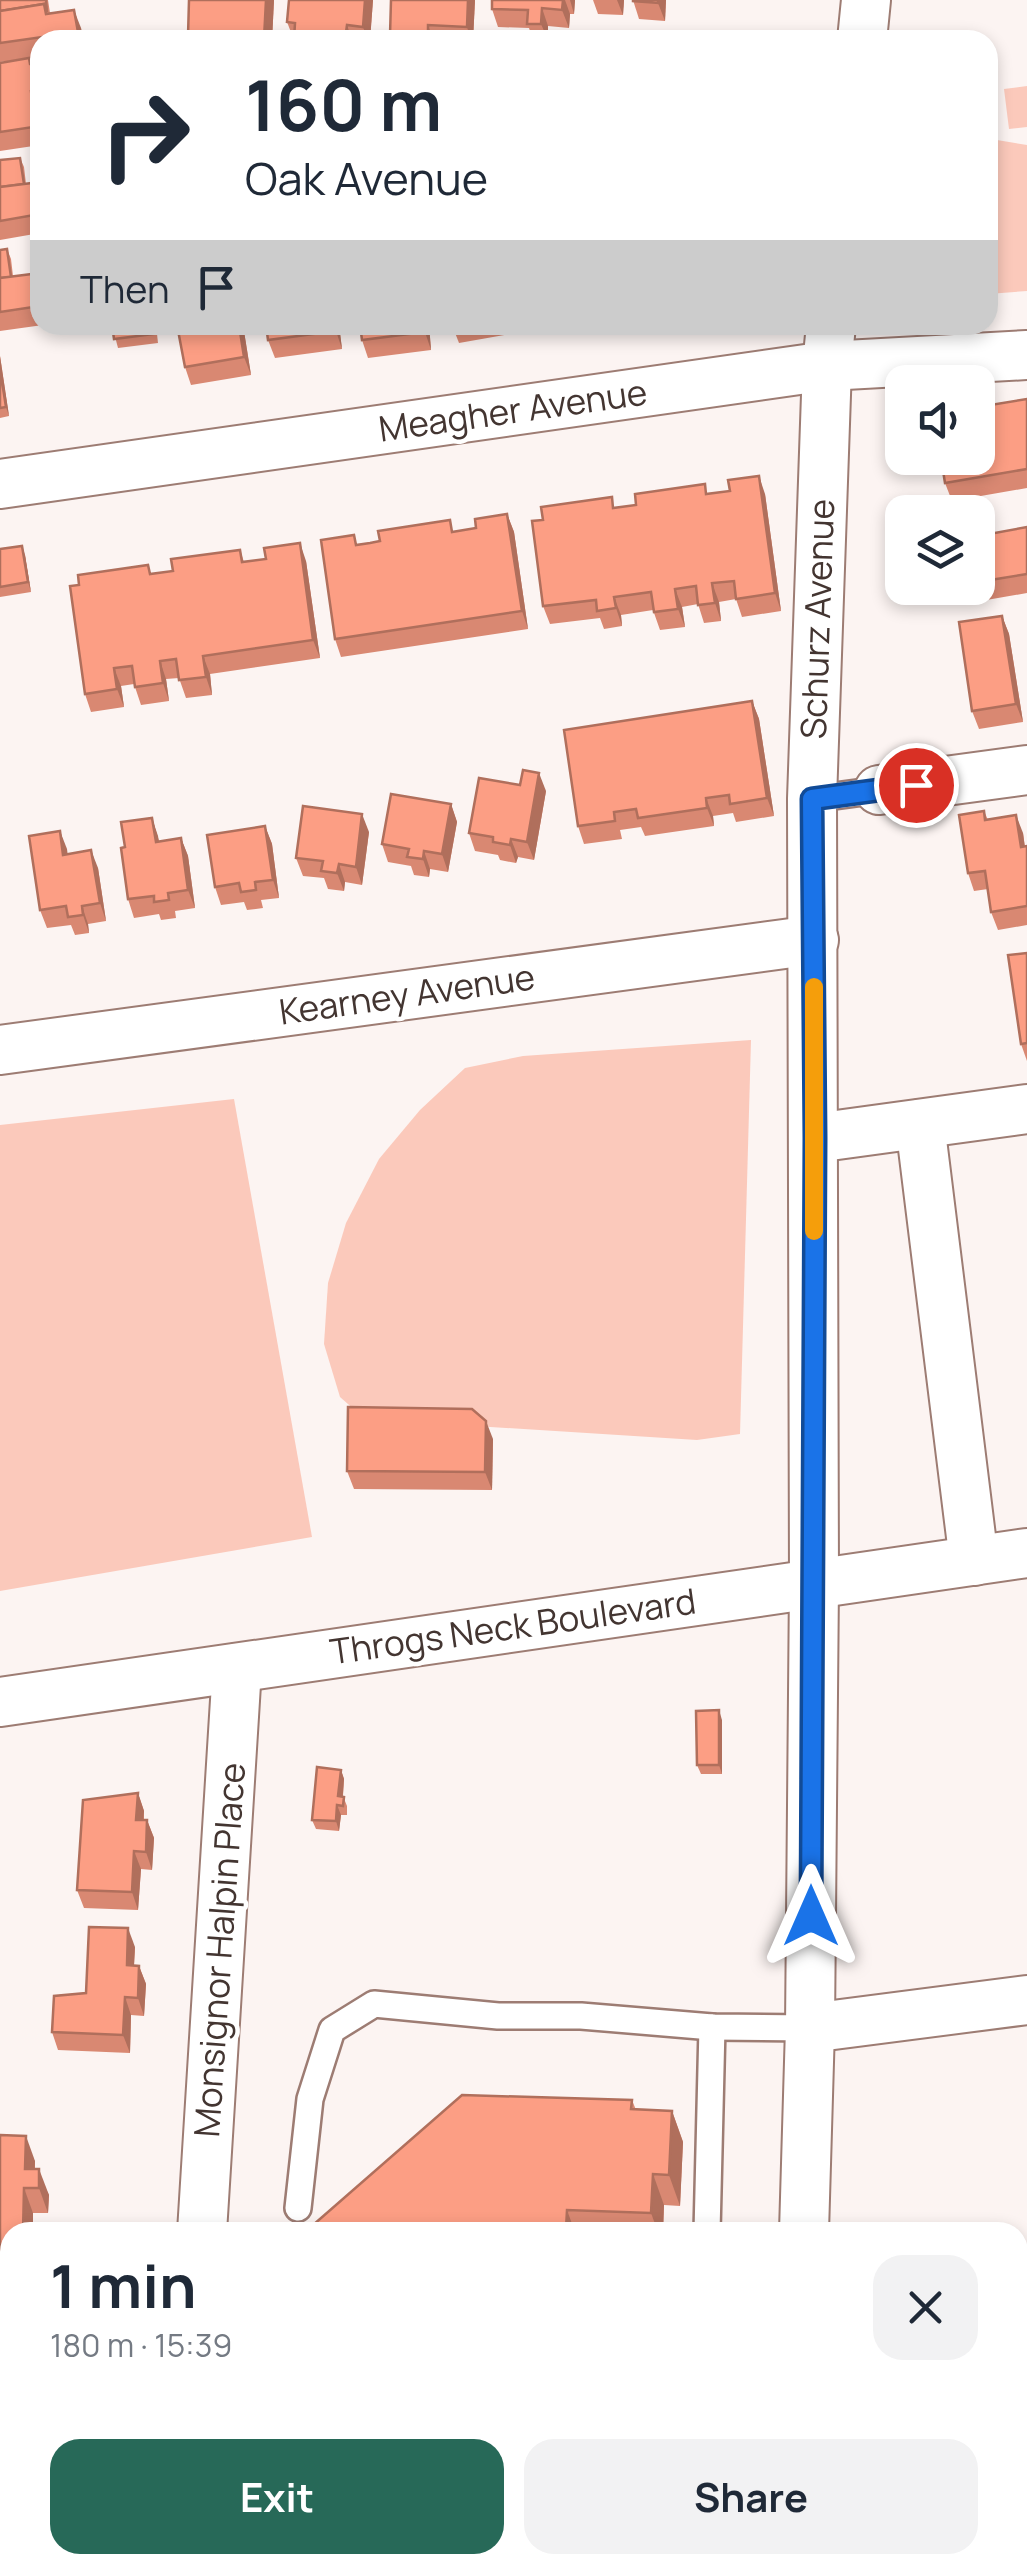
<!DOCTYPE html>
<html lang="en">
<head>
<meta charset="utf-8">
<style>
  :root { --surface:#fff; --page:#f2f2f3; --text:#1f2937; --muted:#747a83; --accent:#276958 }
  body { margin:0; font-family:Manrope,sans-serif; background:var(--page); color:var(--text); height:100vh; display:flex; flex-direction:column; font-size:38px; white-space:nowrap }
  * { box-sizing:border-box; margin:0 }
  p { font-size:32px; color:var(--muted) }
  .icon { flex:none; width:55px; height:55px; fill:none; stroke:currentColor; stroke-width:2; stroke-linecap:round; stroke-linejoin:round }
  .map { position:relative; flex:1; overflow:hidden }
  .panel { position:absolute; left:0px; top:2222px; width:1028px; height:352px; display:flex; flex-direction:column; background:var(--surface); border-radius:30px 30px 0 0; box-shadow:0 5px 15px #0003 }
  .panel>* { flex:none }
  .guide { position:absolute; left:30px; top:30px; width:968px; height:305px; border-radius:30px; box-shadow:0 5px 15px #0003; background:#fff; color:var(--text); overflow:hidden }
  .buttons { position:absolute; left:885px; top:365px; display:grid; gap:20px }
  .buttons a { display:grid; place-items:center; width:110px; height:110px; border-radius:20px; background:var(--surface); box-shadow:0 5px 15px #0003; font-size:50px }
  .pin { position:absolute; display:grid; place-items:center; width:85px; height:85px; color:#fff; margin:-42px; border:5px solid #fff; border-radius:50%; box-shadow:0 2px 10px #0007 }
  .me { position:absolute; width:110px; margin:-55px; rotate:0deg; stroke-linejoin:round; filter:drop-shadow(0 0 8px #0008) }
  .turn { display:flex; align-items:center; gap:35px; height:210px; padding:0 50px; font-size:45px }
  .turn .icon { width:130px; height:130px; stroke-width:2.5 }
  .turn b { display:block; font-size:70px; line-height:85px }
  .then { display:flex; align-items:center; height:95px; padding:0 50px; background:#0003; gap:20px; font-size:38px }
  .round { display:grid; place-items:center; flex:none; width:105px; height:105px; border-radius:30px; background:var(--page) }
  .head { display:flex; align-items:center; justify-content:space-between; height:170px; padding:0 50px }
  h1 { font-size:60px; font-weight:700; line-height:75px }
  .primary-button { display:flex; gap:20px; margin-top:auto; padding:20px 50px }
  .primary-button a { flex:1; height:115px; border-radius:30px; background:var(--accent); color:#fff; font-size:40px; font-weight:700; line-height:115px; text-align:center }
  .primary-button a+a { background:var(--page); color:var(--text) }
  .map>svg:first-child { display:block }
  .green { fill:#fbc9bb }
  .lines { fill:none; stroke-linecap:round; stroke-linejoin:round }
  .lane-casing { stroke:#9d7c73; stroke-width:30 }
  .street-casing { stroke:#9d7c73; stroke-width:52 }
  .lane { stroke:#fff; stroke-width:25 }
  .street { stroke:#fff; stroke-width:48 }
  .wall { fill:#d98872 }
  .shaded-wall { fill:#b06f5c }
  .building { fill:#fc9e84; stroke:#b06f5c; stroke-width:2.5 }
  .route-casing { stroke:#114b97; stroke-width:25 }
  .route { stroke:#1a73e8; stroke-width:18 }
  .slow { stroke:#f59e0b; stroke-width:18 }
  .labels { text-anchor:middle; stroke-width:9; stroke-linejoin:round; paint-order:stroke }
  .street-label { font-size:35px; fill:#433531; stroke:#fff }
</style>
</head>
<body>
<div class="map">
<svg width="1027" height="2574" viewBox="0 0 1027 2574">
  <rect width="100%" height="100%" fill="#fcf4f2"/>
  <g class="green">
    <path d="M 1027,86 L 1027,127 L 1009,129 L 1004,89 Z"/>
    <path d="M 991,139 L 1027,145 L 1027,291 L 988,294 L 988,208 L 993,207 Z"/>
    <path d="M 751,1040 L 740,1434 L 697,1440 L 365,1419 L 340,1397 L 324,1344 L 328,1283 L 346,1223 L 379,1159 L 420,1110 L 465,1068 L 523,1056 Z"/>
    <path d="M 234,1099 L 312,1537 L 0,1591 L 0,1125 Z"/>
  </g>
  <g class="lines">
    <g class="lane-casing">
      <g id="lane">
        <path d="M 812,799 L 879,790"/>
        <path d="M 298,2208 L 310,2099 L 332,2030 L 374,2004 L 498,2016 L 581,2016 L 712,2027 L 810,2028"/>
        <path d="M 707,2232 L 712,2027"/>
      </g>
    </g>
    <g class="street-casing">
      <g id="street">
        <path d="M 862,40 L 866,0"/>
        <path d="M 0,484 L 827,366 L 1027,355"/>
        <path d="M 879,790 L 1027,770"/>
        <path d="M 0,1050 L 814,940"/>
        <path d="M 920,1124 L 974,1561"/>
        <path d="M 815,1138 L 1027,1109"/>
        <path d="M 0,1702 L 1027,1553"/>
        <path d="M 810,2028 L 1027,2000"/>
        <path d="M 202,2232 L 237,1668"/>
        <path d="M 804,2232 L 810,2028 L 814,1583 L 812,799 L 827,366 L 831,325"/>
        <path d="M 181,2574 L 181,2565"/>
        <path d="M 796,2574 L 796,2565"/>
      </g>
    </g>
    <use href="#lane" class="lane"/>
    <use href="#street" class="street"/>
  </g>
  <g class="wall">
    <path d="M 0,0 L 48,0 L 50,13 L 81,28 L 83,40 L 40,40 L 40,57 L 0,62 Z"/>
    <path d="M 274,0 L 272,40 L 189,40 L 188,36 Z"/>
    <path d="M 289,0 L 373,0 L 370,40 L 294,40 L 287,22 Z"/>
    <path d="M 475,0 L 473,40 L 391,40 L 390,35 Z"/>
    <path d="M 492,0 L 575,0 L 574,14 L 570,14 L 569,28 L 548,26 L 548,40 L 533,40 L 529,28 L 498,27 L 492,9 Z"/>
    <path d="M 593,0 L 624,0 L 623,15 L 598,14 Z"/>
    <path d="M 633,0 L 666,0 L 665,21 L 639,19 Z"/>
    <path d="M 0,63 L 31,64 L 40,63 L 40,145 L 0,151 Z"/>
    <path d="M 20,158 L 24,167 L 26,184 L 40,182 L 40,233 L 0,240 L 0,160 Z"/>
    <path d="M 7,249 L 11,259 L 13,276 L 40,273 L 40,325 L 43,325 L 0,331 L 0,250 Z"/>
    <path d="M 112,325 L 156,325 L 158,343 L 118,348 Z"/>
    <path d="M 177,325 L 243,325 L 251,375 L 191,385 L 185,367 Z"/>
    <path d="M 339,325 L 342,349 L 275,358 L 268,340 Z"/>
    <path d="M 429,325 L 431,350 L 368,358 L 362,340 Z"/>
    <path d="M 452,325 L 514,325 L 515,333 L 459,343 Z"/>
    <path d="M 0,356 L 9,416 L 0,418 Z"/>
    <path d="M 1027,399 L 1027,488 L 952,501 L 945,483 Z"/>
    <path d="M 709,494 L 765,494 L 781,611 L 742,617 L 736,599 L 719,602 L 721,621 L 704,623 L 698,604 L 682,607 L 685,627 L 660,630 L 653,610 L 621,615 L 622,626 L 604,629 L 600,618 L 550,624 L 543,606 L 615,508 Z"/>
    <path d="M 507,514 L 514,532 L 528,629 L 341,657 L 335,639 L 357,545 L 476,528 Z"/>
    <path d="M 1027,527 L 1027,593 L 975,602 L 970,588 L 978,588 L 978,536 Z"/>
    <path d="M 0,549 L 25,555 L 31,592 L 0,597 Z"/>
    <path d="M 240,550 L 244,562 L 306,561 L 320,658 L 210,674 L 212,695 L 186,698 L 179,678 L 166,679 L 169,701 L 141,705 L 134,684 L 121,686 L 124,707 L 91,712 L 85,694 L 79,585 L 173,571 Z"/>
    <path d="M 1002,616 L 1009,634 L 1023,722 L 979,729 L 972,711 Z"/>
    <path d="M 752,701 L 759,719 L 774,816 L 736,822 L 733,813 L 713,816 L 714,826 L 645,836 L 641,827 L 620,830 L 622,839 L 584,844 L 578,826 Z"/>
    <path d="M 546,791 L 534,860 L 518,857 L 516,863 L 500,860 L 498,855 L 475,851 L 469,833 Z"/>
    <path d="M 451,804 L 457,822 L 448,872 L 430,869 L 429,877 L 414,875 L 411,866 L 388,862 L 382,844 Z"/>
    <path d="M 984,811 L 988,820 L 1023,833 L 1025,847 L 1027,846 L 1027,925 L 998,930 L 991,912 L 988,889 L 974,891 L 968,873 Z"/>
    <path d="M 152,818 L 159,841 L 181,838 L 188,856 L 195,908 L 175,911 L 176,918 L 161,920 L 159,914 L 134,918 L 128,899 L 125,847 Z"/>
    <path d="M 265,826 L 272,844 L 279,898 L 261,900 L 263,908 L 247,910 L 244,902 L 221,905 L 215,887 Z"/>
    <path d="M 60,831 L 67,854 L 98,868 L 106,921 L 88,924 L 89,933 L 75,935 L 71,925 L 47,928 L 40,910 Z"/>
    <path d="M 369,832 L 362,885 L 345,882 L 344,891 L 328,889 L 324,878 L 303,876 L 296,858 Z"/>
    <path d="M 1027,953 L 1027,1061 L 1021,1044 Z"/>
    <path d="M 493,1439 L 492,1490 L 354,1489 L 347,1471 Z"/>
    <path d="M 722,1720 L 722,1774 L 701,1774 L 697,1765 Z"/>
    <path d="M 341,1770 L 344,1779 L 343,1796 L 347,1806 L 347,1815 L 341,1815 L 339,1831 L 316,1829 L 312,1820 Z"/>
    <path d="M 138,1793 L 144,1811 L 144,1820 L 147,1820 L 154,1838 L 152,1870 L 141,1869 L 138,1910 L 84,1908 L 77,1890 Z"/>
    <path d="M 135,1947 L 134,1965 L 139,1966 L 146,1984 L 144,2016 L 131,2015 L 130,2053 L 58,2050 L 52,2032 L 86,1993 Z"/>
    <path d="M 632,2100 L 636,2110 L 672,2111 L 683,2142 L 680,2206 L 664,2205 L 663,2232 L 305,2232 Z"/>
    <path d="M 0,2135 L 35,2161 L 35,2169 L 49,2195 L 48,2213 L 33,2213 L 33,2232 L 10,2232 L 10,2317 L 0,2317 Z"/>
    <path d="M 311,2565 L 627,2565 L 630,2574 L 320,2574 Z"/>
  </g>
  <g class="shaded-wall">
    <path d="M 266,0 L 274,0 L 272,40 L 264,40 Z"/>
    <path d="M 365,0 L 373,0 L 370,40 L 368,40 L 363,27 Z"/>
    <path d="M 468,0 L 475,0 L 473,40 L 471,40 L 467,27 Z"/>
    <path d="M 563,0 L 565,0 L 570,14 L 569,28 L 562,10 Z"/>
    <path d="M 570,0 L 575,0 L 574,14 Z"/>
    <path d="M 617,0 L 624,0 L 623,15 Z"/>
    <path d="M 658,0 L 666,0 L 665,21 L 658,3 Z"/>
    <path d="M 542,8 L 548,26 L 548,40 L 541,24 Z"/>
    <path d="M 74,10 L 81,28 L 83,40 L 81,40 L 78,32 Z"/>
    <path d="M 347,25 L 352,40 L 345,40 Z"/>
    <path d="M 428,25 L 433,40 L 429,40 Z"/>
    <path d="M 239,325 L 243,325 L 251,375 L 244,357 Z"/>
    <path d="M 335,325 L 339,325 L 342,349 L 336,331 Z"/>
    <path d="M 424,325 L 429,325 L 431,350 L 425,332 Z"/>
    <path d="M 0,356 L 9,416 L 6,407 L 0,369 Z"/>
    <path d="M 759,476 L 765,494 L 781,611 L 775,593 Z"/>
    <path d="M 507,514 L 514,532 L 528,629 L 522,611 Z"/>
    <path d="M 300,543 L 306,561 L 320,658 L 313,640 Z"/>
    <path d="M 22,546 L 25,555 L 31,592 L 28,582 Z"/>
    <path d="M 712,583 L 719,602 L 721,621 L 715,603 Z"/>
    <path d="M 675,589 L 682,607 L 685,627 L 678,609 Z"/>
    <path d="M 614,597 L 621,615 L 622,626 L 616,608 Z"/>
    <path d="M 1002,616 L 1009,634 L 1023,722 L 1016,704 Z"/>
    <path d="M 203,656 L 210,674 L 212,695 L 206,677 Z"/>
    <path d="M 160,661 L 166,679 L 169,701 L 163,683 Z"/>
    <path d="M 114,668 L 121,686 L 124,707 L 117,689 Z"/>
    <path d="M 752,701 L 759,719 L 774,816 L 767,798 Z"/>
    <path d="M 539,773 L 546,791 L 534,860 L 527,842 Z"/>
    <path d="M 706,798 L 713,816 L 714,826 L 707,808 Z"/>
    <path d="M 451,804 L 457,822 L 448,872 L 442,854 Z"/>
    <path d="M 362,814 L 369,832 L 362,885 L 356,867 Z"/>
    <path d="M 1016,815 L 1023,833 L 1027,865 L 1021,847 Z"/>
    <path d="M 152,818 L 158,836 L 162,860 L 156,842 Z"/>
    <path d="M 265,826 L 272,844 L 279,898 L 273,880 Z"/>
    <path d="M 60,831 L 67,849 L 70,873 L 63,855 Z"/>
    <path d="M 181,838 L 188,856 L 195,908 L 188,890 Z"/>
    <path d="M 511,839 L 518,857 L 516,863 L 510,845 Z"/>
    <path d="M 91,850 L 98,868 L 106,921 L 100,903 Z"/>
    <path d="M 424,851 L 430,869 L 429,877 L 423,859 Z"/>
    <path d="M 339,864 L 345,882 L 344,891 L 337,873 Z"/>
    <path d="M 82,906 L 88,924 L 89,933 L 83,915 Z"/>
    <path d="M 486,1421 L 493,1439 L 492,1490 L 485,1472 Z"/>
    <path d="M 719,1710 L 722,1720 L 722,1774 L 719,1765 Z"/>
    <path d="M 341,1770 L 344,1779 L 342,1806 L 338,1796 Z"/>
    <path d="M 138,1793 L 144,1811 L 142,1838 L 136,1820 Z"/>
    <path d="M 337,1805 L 341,1815 L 339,1831 L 336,1821 Z"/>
    <path d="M 147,1820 L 154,1838 L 152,1870 L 146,1852 Z"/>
    <path d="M 134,1851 L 141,1869 L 138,1910 L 132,1892 Z"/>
    <path d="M 128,1928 L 135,1947 L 133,1983 L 127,1965 Z"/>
    <path d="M 139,1966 L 146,1984 L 144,2016 L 138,1998 Z"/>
    <path d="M 125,1997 L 131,2015 L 130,2053 L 123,2035 Z"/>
    <path d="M 672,2111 L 683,2142 L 680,2206 L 669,2175 Z"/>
    <path d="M 26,2136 L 35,2161 L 34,2188 L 25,2169 Z"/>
    <path d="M 39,2169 L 49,2195 L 48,2213 L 39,2188 Z"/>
    <path d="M 653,2174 L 664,2205 L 663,2232 L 658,2232 L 651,2213 Z"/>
    <path d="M 24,2188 L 33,2213 L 33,2232 L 23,2232 Z"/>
    <path d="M 567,2210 L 575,2232 L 567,2232 Z"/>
    <path d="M 28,2565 L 38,2565 L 38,2574 L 29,2574 Z"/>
    <path d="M 621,2565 L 627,2565 L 630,2574 L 620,2574 Z"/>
  </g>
  <g class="building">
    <path d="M 0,0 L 46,0 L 47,12 L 44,4 L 0,11 Z"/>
    <path d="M 189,0 L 266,0 L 264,39 L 188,36 Z"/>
    <path d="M 289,0 L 365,0 L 363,27 L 347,25 L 345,40 L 294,40 L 295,23 L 287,22 Z"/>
    <path d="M 391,0 L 468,0 L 467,27 L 428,25 L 428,37 L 390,35 Z"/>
    <path d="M 492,0 L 563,0 L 562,10 L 542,8 L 541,24 L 527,24 L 528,10 L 492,9 Z"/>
    <path d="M 633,0 L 658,0 L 658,3 L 633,1 Z"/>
    <path d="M 44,4 L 46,14 L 74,10 L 78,32 L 0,43 L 0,11 Z"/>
    <path d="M 29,58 L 30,64 L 40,63 L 40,90 L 31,91 L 32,100 L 40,99 L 40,126 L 0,132 L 0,63 Z"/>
    <path d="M 20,158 L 24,184 L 0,187 L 0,160 Z"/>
    <path d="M 40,182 L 40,214 L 0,221 L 0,187 Z"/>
    <path d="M 7,249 L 11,277 L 0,278 L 0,250 Z"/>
    <path d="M 40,273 L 40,306 L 0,312 L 0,278 Z"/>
    <path d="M 112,325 L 154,325 L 154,334 L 114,339 Z"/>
    <path d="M 177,325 L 239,325 L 244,357 L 185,367 Z"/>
    <path d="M 266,325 L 335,325 L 336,331 L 268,340 Z"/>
    <path d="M 360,325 L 424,325 L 425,332 L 362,340 Z"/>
    <path d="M 0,369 L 6,407 L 0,408 Z"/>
    <path d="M 1027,399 L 1027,469 L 945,483 L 941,458 L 978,458 L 978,407 Z"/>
    <path d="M 759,476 L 775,593 L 736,599 L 734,581 L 712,583 L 715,603 L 698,605 L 696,586 L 675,589 L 678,609 L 654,612 L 651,592 L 614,597 L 616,608 L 597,611 L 596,600 L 543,606 L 532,521 L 543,520 L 541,507 L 612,497 L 613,508 L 636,505 L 635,494 L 705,484 L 706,494 L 730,491 L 728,480 Z"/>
    <path d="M 507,514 L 522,611 L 335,639 L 321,540 L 354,535 L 356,545 L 370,543 L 380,541 L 378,531 L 450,520 L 452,532 L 476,528 L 475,519 Z"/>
    <path d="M 1027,527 L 1027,574 L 978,582 L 978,536 Z"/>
    <path d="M 300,543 L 313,640 L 203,656 L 206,677 L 179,680 L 176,659 L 160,661 L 163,683 L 135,687 L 132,666 L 114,668 L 117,689 L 85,694 L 70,586 L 79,585 L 78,575 L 148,565 L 150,574 L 173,571 L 171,559 L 240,550 L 242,562 L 266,559 L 264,548 Z"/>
    <path d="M 22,546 L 28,582 L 0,587 L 0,549 Z"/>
    <path d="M 1002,616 L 1016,704 L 972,711 L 959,622 Z"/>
    <path d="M 752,701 L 767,798 L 730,804 L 729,795 L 706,798 L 707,808 L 638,818 L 636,809 L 614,812 L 615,821 L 578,826 L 564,730 Z"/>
    <path d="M 523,770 L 539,773 L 527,842 L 511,839 L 510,845 L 493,842 L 493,837 L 469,833 L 479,778 L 520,785 Z"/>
    <path d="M 391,794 L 451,804 L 442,854 L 424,851 L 423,859 L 407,857 L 409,849 L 382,844 Z"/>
    <path d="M 303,806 L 362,814 L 356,867 L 339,864 L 337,873 L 321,871 L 323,861 L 296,858 Z"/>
    <path d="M 984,811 L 985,820 L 1016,815 L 1021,847 L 1027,846 L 1027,906 L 991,912 L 985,871 L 968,873 L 959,815 Z"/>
    <path d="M 152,818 L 156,842 L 181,838 L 188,890 L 168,893 L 169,900 L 154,902 L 154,896 L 128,899 L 121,848 L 125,847 L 121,822 Z"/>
    <path d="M 265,826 L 273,880 L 255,882 L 256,890 L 241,892 L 239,883 L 215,887 L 207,835 Z"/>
    <path d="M 60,831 L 63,855 L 91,850 L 100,903 L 82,906 L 83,915 L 68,917 L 66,906 L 40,910 L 29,836 Z"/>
    <path d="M 1027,953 L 1027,1043 L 1021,1044 L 1008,955 Z"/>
    <path d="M 348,1407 L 472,1409 L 486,1421 L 485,1472 L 347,1471 Z"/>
    <path d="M 719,1710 L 719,1765 L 697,1765 L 696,1711 Z"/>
    <path d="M 317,1767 L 341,1770 L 338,1796 L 344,1797 L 343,1806 L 337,1805 L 336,1821 L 312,1820 Z"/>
    <path d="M 138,1793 L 136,1820 L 147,1820 L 146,1852 L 134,1851 L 132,1892 L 77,1890 L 83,1800 Z"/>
    <path d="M 89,1927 L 128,1928 L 127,1965 L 139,1966 L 138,1998 L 125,1997 L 123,2035 L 52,2032 L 54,1996 L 86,1993 Z"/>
    <path d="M 462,2095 L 632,2100 L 631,2109 L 672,2111 L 669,2175 L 653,2174 L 651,2213 L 567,2210 L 566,2229 L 504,2227 L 504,2232 L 305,2232 Z"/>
    <path d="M 0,2135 L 26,2136 L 25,2169 L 39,2169 L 39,2188 L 24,2188 L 23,2232 L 10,2232 L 10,2292 L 0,2292 Z"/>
    <path d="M 0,2485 L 10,2485 L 10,2565 L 28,2565 L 28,2571 L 40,2571 L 40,2574 L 0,2574 Z"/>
    <path d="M 329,2565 L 621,2565 L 620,2574 L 338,2574 Z"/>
  </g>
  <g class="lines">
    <g class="route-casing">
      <path id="route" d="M 811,1916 L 815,1138 L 812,799 L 916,785"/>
    </g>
    <use href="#route" class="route"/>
    <path class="slow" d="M 814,987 L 814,1231"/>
  </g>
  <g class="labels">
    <g class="street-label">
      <text transform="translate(513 411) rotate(-8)" y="12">Meagher Avenue</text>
      <text transform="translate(818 619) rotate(-88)" y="12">Schurz Avenue</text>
      <text transform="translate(407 995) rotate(-8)" y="12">Kearney Avenue</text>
      <text transform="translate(513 1627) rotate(-8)" y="12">Throgs Neck Boulevard</text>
      <text transform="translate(220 1950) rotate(-86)" y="12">Monsignor Halpin Place</text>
    </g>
  </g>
</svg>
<div class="buttons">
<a><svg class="icon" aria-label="sound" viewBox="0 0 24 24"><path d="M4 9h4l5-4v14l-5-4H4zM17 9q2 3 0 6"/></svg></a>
<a><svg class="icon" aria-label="layers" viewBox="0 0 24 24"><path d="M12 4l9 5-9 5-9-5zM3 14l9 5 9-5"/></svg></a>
</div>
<div class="pin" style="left:916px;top:785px;background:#d93025"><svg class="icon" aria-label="arrive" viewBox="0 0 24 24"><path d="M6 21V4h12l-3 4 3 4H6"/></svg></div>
<svg class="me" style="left:811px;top:1916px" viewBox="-20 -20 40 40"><path d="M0-17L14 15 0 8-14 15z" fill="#1a73e8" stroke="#fff" stroke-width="4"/></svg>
<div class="guide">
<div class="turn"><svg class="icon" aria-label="right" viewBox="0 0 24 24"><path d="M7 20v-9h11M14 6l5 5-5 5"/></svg><div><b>160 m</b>Oak Avenue</div></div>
<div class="then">Then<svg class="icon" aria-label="arrive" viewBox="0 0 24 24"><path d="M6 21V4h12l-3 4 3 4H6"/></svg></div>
</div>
<section class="panel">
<div class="head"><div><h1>1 min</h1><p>180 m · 15:39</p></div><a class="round"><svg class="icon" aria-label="close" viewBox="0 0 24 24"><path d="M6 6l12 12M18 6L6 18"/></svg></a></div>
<div class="primary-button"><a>Exit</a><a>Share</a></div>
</section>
</div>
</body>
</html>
